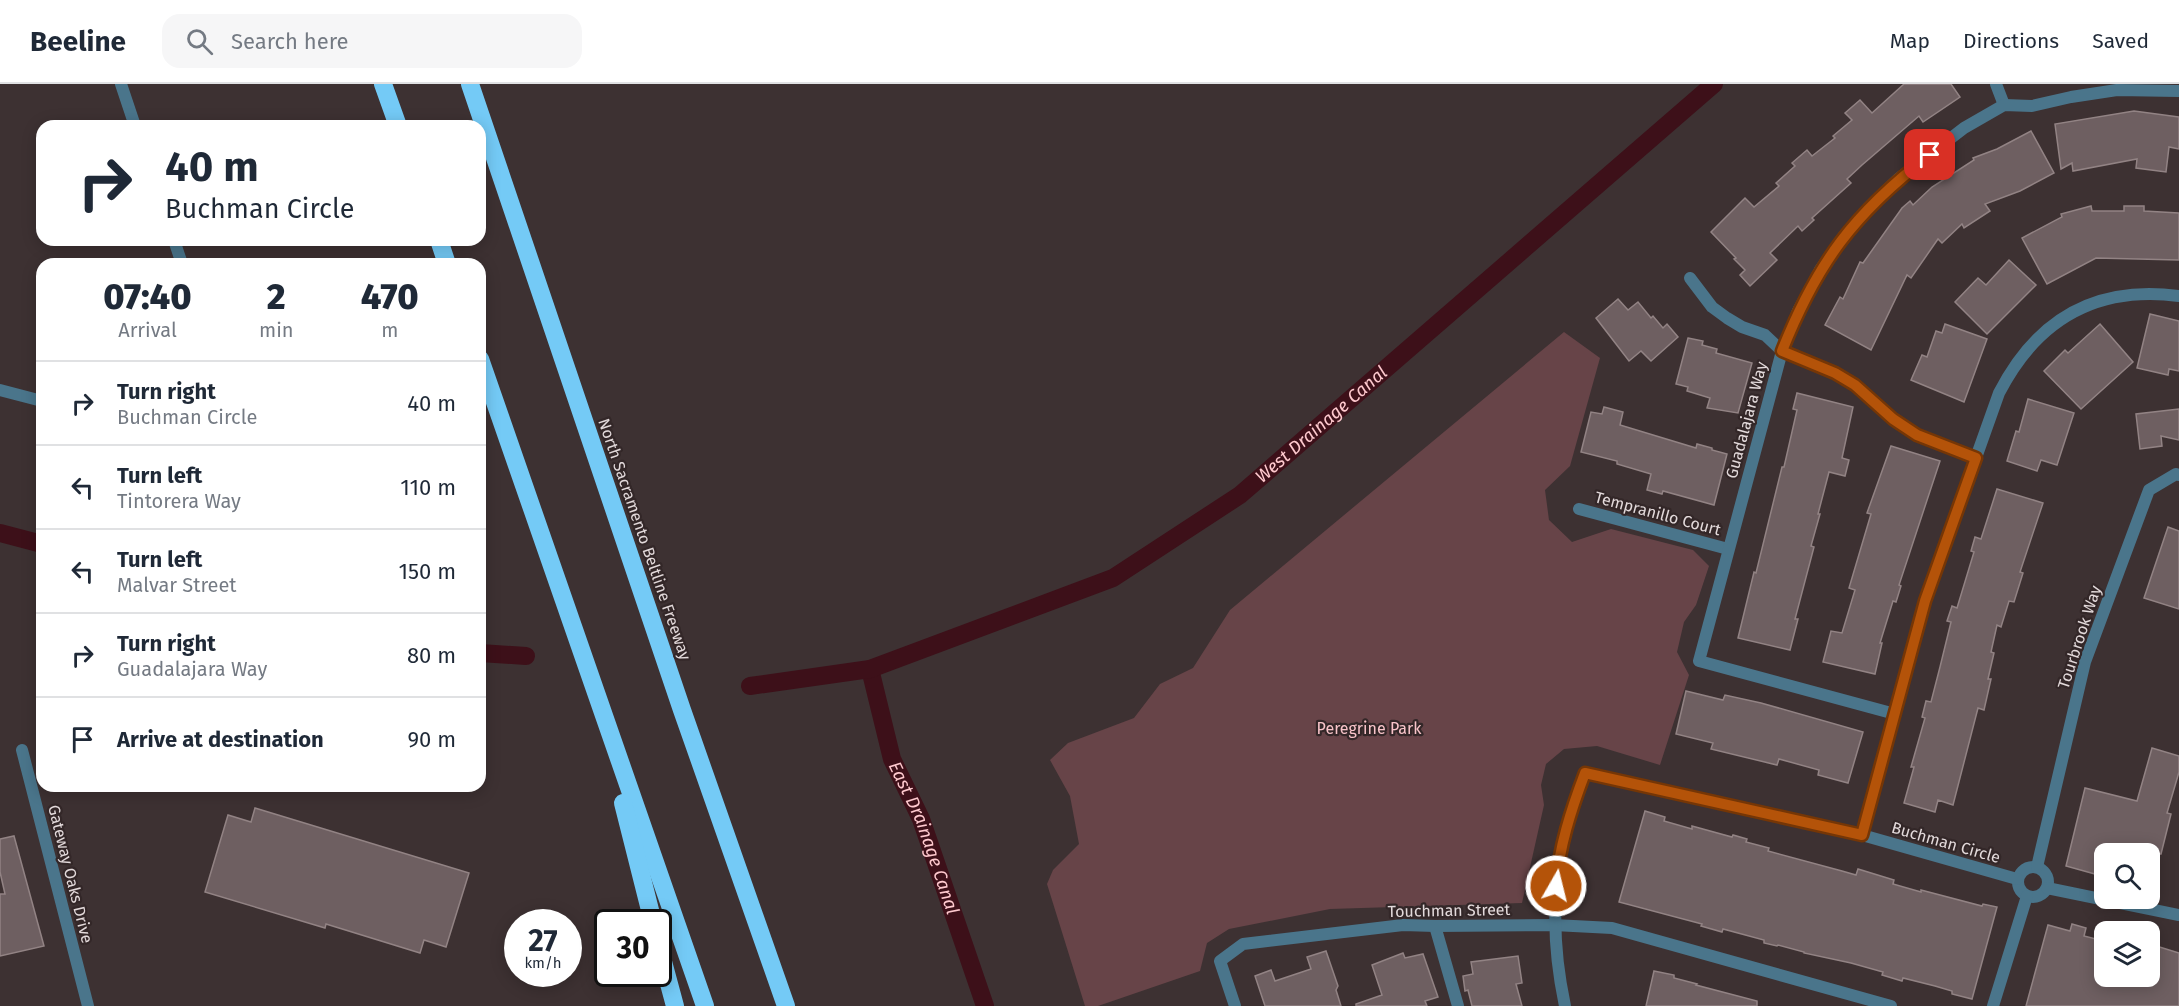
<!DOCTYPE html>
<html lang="en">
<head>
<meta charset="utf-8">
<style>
  :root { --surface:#fff; --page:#f6f6f7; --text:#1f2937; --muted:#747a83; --line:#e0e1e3 }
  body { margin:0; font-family:"Fira Sans",sans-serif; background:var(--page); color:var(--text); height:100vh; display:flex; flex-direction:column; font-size:22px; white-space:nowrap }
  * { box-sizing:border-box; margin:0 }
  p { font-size:20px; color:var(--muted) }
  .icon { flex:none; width:33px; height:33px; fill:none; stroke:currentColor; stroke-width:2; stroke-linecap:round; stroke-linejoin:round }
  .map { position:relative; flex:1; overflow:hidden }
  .drawer { position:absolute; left:36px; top:174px; width:450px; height:534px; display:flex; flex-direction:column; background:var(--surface); border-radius:18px; box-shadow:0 3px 15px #0003 }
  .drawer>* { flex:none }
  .banner { position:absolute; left:36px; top:36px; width:450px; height:126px; border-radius:18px; box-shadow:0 3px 15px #0003; background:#fff; color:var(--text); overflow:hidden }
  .tools { position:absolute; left:2094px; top:759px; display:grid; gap:12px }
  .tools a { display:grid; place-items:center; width:66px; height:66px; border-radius:12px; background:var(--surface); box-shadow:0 3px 15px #0003; font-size:30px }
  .speed { position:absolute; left:504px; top:825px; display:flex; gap:12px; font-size:30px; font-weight:700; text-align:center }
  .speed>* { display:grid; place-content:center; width:78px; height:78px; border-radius:50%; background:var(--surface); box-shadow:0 3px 15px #0003; line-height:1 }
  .speed small { font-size:15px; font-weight:400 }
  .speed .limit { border:3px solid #111; border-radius:9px; background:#fff; color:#111 }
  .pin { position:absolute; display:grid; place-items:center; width:51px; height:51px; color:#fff; margin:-26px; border-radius:12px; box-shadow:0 3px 9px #0006 }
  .me { position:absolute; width:66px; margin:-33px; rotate:8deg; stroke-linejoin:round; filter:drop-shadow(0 0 4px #0008) }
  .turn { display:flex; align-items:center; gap:21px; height:126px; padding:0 30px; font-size:27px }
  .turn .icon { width:78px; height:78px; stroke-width:2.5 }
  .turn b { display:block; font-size:42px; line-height:51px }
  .eta { display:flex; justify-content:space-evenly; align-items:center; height:102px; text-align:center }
  .eta b { font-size:36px; font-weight:800; line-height:42px }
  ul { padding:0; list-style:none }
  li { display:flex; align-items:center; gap:18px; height:84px; padding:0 30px; border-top:2px solid var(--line) }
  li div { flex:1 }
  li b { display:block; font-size:22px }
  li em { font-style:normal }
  header { display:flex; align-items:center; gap:36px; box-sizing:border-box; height:84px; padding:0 30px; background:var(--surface); border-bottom:2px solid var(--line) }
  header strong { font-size:28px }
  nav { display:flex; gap:33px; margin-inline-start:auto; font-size:21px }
  .search { width:420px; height:54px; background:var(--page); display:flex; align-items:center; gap:15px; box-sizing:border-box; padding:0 21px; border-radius:18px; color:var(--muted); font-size:22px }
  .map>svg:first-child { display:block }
  .green { fill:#674448 }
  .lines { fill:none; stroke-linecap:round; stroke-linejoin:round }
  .canal { stroke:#3d1019; stroke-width:18 }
  .building { fill:#6e5f61; stroke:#928384; stroke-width:1.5 }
  .minor { stroke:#4a758b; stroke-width:12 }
  .motorway { stroke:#74caf6; stroke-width:18 }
  .route-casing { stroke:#753606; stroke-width:15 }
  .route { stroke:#b45309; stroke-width:10 }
  .labels { text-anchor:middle; stroke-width:4.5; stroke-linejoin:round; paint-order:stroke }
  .street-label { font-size:16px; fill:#e3dadb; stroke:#332728 }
  .park-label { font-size:16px; fill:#f8c4c9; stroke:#332728 }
  .water-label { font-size:18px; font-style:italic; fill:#ffcacf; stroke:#332728 }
</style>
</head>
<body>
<header>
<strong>Beeline</strong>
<div class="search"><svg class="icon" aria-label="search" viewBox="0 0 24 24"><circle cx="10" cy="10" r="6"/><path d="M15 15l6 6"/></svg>Search here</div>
<nav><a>Map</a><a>Directions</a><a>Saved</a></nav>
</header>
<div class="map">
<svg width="2179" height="922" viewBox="0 0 2179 922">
  <rect width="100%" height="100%" fill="#3d3132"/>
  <path class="green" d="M 1564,248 L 1600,274 L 1570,382 L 1545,406 L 1549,436 L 1572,458 L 1611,445 L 1693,466 L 1709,482 L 1696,521 L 1684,538 L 1677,568 L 1689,591 L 1660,681 L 1597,662 L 1564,665 L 1546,680 L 1541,701 L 1544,721 L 1522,819 L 1330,825 L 1229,845 L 1207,859 L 1200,887 L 1098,922 L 1085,922 L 1047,800 L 1053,786 L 1079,760 L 1070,712 L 1050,676 L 1068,659 L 1134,634 L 1160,600 L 1193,584 L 1230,526 Z"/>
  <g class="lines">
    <g class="canal">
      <path d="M 0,449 L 42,460"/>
      <path d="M 480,569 L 526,572"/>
      <path id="s1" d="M 870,585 L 892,675 L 921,735 L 985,922"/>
      <path id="s2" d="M 750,602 L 870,585 L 1113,494 L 1240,411 L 1714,0"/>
    </g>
  </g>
  <g class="building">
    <path d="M 1904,0 L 1951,0 L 1960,13 L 1923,38 L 1919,32 L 1862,81 L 1847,95 L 1851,99 L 1812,134 L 1814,136 L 1802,147 L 1798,142 L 1770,169 L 1777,176 L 1750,202 L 1740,191 L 1745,186 L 1734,175 L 1736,174 L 1711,148 L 1745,114 L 1754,123 L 1779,102 L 1776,99 L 1795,82 L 1792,79 L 1807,66 L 1812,72 L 1835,54 L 1833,52 L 1852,36 L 1845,29 L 1860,16 L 1872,29 Z"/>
    <path d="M 2134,27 L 2179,33 L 2179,65 L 2169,63 L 2166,88 L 2136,84 L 2137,75 L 2073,87 L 2072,79 L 2061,85 L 2055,40 Z"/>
    <path d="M 2031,47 L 2054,89 L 2020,107 L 1985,120 L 1990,127 L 1964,144 L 1962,140 L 1942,159 L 1938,155 L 1911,194 L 1907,191 L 1871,266 L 1825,241 L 1840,213 L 1843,215 L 1860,178 L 1863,179 L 1902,124 L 1910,117 L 1913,121 L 1932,103 L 1974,76 L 1973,74 L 1997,65 Z"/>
    <path d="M 2091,122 L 2092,127 L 2124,127 L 2124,122 L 2144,122 L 2144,127 L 2179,129 L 2179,176 L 2096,174 L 2047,200 L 2022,154 L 2062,133 L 2061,130 Z"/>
    <path d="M 2009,176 L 2036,201 L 1987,250 L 1955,218 L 1978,194 L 1986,201 Z"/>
    <path d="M 1618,215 L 1628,226 L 1638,218 L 1651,234 L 1653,232 L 1663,244 L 1667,240 L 1678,253 L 1651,277 L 1641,267 L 1629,277 L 1596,234 Z"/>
    <path d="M 2150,230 L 2179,237 L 2179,287 L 2169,285 L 2168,291 L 2137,284 Z"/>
    <path d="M 1945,240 L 1987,255 L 1964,318 L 1911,296 L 1922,271 L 1927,273 L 1936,247 L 1942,249 Z"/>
    <path d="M 2100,240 L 2133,278 L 2081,325 L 2044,287 L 2065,266 L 2068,269 Z"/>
    <path d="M 1688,254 L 1703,257 L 1702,261 L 1717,265 L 1716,269 L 1752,279 L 1738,329 L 1707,324 L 1710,314 L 1687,307 L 1688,303 L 1676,300 Z"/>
    <path d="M 1797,309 L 1853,323 L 1842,374 L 1849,376 L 1845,392 L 1829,388 L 1818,430 L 1820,430 L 1811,462 L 1814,463 L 1795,535 L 1798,535 L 1790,566 L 1738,554 L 1754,488 L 1756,489 L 1782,383 L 1784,383 L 1797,326 L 1793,325 Z"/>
    <path d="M 2028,315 L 2074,329 L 2057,381 L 2041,376 L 2037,387 L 2007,377 L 2016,347 L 2019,348 Z"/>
    <path d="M 1604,323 L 1623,328 L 1620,341 L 1696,364 L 1697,360 L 1712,364 L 1712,366 L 1727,370 L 1714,421 L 1663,407 L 1662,410 L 1647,406 L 1651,390 L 1617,380 L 1617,377 L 1581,368 L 1591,328 L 1602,330 Z"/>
    <path d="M 2179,325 L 2179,356 L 2161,352 L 2162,362 L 2140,365 L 2136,330 Z"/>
    <path d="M 1891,362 L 1940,377 L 1899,501 L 1901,502 L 1896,518 L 1893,517 L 1880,559 L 1882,559 L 1875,590 L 1823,578 L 1831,547 L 1842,549 L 1855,506 L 1849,504 L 1871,430 L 1867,429 Z"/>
    <path d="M 1997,405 L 2043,419 L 2020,488 L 2023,489 L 2014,518 L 2009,517 L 2001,543 L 1997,541 L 1991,568 L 1994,569 L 1988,595 L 1991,595 L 1984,626 L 1978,624 L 1953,721 L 1938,716 L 1935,728 L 1904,719 L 1914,683 L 1911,683 L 1925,634 L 1922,633 L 1926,617 L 1931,618 L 1940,583 L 1951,538 L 1947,537 L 1952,522 L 1957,524 L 1974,468 L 1971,467 L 1975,453 L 1981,455 Z"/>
    <path d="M 2168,443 L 2179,447 L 2179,525 L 2144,514 Z"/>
    <path d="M 1686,607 L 1723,616 L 1725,611 L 1761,619 L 1863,648 L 1848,699 L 1818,691 L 1819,686 L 1779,675 L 1777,681 L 1711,665 L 1713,659 L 1676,650 Z"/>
    <path d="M 2152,664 L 2179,672 L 2179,688 L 2167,729 L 2171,730 L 2161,770 L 2104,770 L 2102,792 L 2066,782 L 2085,704 L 2137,717 Z"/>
    <path d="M 255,724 L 469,789 L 446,863 L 424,856 L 420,869 L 326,840 L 325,844 L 205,808 L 228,731 L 251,738 Z"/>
    <path d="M 1645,727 L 1665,733 L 1664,737 L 1692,745 L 1692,742 L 1732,753 L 1733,751 L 1747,755 L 1746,758 L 1769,764 L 1768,767 L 1842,787 L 1856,791 L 1858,785 L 1894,796 L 1893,800 L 1921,808 L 1921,806 L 1982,822 L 1983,820 L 1997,823 L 1972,915 L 1952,910 L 1952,907 L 1935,902 L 1903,894 L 1902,897 L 1882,891 L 1883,888 L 1851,879 L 1804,869 L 1804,868 L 1778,861 L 1777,862 L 1764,859 L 1764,856 L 1723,845 L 1722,848 L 1701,842 L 1702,840 L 1619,818 Z"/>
    <path d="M 14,752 L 44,862 L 0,872 L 0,810 L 5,810 L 0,788 L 0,755 Z"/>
    <path d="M 2072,840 L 2086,844 L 2084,852 L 2104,857 L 2104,892 L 2150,892 L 2150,860 L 2179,869 L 2179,922 L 2026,922 L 2048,841 L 2070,847 Z"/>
    <path d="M 1326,867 L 1338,902 L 1336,906 L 1341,922 L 1265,922 L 1255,892 L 1271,886 L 1275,897 L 1311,885 L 1307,873 Z"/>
    <path d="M 1403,869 L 1405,874 L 1423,870 L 1438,913 L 1425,917 L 1427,922 L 1356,922 L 1356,920 L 1382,911 L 1372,881 Z"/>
    <path d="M 1518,872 L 1522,899 L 1516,900 L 1522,922 L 1472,922 L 1468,906 L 1465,907 L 1463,892 L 1473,890 L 1471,878 Z"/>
    <path d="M 1654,887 L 1674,891 L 1674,894 L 1697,900 L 1696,901 L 1757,917 L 1757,922 L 1646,922 Z"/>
  </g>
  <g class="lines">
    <g class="minor">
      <path d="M 121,0 L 135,42"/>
      <path d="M 1996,0 L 2004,21"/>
      <path d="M 174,156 L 182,180"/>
      <path d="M 1690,194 L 1712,223 L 1727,234 L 1742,243 L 1765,251 L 1782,267 L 1835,289 L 1855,301 L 1893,335 L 1916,351 L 1976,374"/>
      <path d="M 0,306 L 42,317"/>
      <path d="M 1579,425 L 1728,465"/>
      <path d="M 1895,630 L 1699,577 L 1782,267 L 1798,227 L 1820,186 L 1843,153 L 1869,123 L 1898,95 L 1964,44 L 2004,21 L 2032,22 L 2071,13 L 2117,6 L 2179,7"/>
      <path d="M 22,666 L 88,922"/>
      <path d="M 1862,751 L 1925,517 L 1999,309 C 2037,235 2096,201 2179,212"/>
      <circle cx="2033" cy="798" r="15"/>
      <path d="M 2037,783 L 2085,578 L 2149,406 L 2176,390 L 2179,391"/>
      <path d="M 2047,804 L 2179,831"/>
      <path d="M 1435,842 L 1458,922"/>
      <path d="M 1235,922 L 1220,877 L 1243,860 L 1403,841 L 1435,842 L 1554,841 L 1612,844 L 1891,922"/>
      <path d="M 1565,922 C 1547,837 1554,770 1585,689 L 1862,751 L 2017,795"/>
      <path d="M 1993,922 L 2027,812"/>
    </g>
    <g class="motorway">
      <path d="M 383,0 L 398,42"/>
      <path d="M 470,0 L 682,626 L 786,922"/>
      <path d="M 439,156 L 447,180"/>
      <path d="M 480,275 L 705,922"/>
      <path d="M 623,719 L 653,838"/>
      <path d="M 658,859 L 675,922"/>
    </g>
  </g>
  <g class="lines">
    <g class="route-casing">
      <path id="route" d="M 1556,802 C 1559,763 1571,726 1585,689 L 1862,751 L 1925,517 L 1976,374 L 1917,351 L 1893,335 L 1855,301 L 1835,289 L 1782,267 C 1817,179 1854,129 1930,71"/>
    </g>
    <use href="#route" class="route"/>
  </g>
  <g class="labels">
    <g class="street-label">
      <text transform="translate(1746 336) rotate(-75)" y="6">Guadalajara Way</text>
      <text transform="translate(1658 429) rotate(15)" y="6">Tempranillo Court</text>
      <text transform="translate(645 455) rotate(71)" y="6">North Sacramento Beltline Freeway</text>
      <text transform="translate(2079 553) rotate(-72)" y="6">Tourbrook Way</text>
      <text transform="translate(1946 758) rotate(16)" y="6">Buchman Circle</text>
      <text transform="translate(71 790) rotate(76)" y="6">Gateway Oaks Drive</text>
      <text transform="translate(1449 826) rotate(-1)" y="6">Touchman Street</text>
    </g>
    <g class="park-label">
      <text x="1369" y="650">Peregrine Park</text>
    </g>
    <g class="water-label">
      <text dy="6" stroke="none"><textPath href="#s2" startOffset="640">West Drainage Canal</textPath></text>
      <text dy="6" stroke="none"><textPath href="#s1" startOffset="178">East Drainage Canal</textPath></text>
    </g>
  </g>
</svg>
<div class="tools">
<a><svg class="icon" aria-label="search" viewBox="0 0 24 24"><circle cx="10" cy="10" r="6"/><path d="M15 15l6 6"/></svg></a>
<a><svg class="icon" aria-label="layers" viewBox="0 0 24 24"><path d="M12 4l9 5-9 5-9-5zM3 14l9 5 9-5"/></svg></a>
</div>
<div class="speed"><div>27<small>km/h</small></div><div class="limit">30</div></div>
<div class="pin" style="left:1930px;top:71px;background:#d93025"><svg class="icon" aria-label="arrive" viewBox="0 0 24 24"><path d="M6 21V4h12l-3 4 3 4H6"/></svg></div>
<svg class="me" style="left:1556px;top:802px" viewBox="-20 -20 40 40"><circle r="17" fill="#b45309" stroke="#fff" stroke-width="3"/><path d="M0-11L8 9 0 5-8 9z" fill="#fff"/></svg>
<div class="banner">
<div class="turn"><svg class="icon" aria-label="right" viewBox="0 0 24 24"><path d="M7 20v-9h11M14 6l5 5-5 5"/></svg><div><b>40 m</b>Buchman Circle</div></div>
</div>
<section class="drawer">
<div class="eta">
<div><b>07:40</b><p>Arrival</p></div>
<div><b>2</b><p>min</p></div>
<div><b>470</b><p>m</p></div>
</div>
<ul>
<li><svg class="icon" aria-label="right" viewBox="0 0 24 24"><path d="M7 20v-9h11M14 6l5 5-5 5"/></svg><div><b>Turn right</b><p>Buchman Circle</p></div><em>40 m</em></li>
<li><svg class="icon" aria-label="left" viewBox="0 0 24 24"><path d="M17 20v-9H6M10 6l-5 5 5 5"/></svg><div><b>Turn left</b><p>Tintorera Way</p></div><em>110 m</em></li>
<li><svg class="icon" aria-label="left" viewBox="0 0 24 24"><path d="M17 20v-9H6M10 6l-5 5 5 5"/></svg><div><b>Turn left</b><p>Malvar Street</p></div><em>150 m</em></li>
<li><svg class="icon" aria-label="right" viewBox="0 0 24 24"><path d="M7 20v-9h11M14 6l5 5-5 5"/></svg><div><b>Turn right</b><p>Guadalajara Way</p></div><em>80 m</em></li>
<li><svg class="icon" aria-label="arrive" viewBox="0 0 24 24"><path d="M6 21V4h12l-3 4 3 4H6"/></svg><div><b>Arrive at destination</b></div><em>90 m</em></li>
</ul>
</section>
</div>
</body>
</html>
